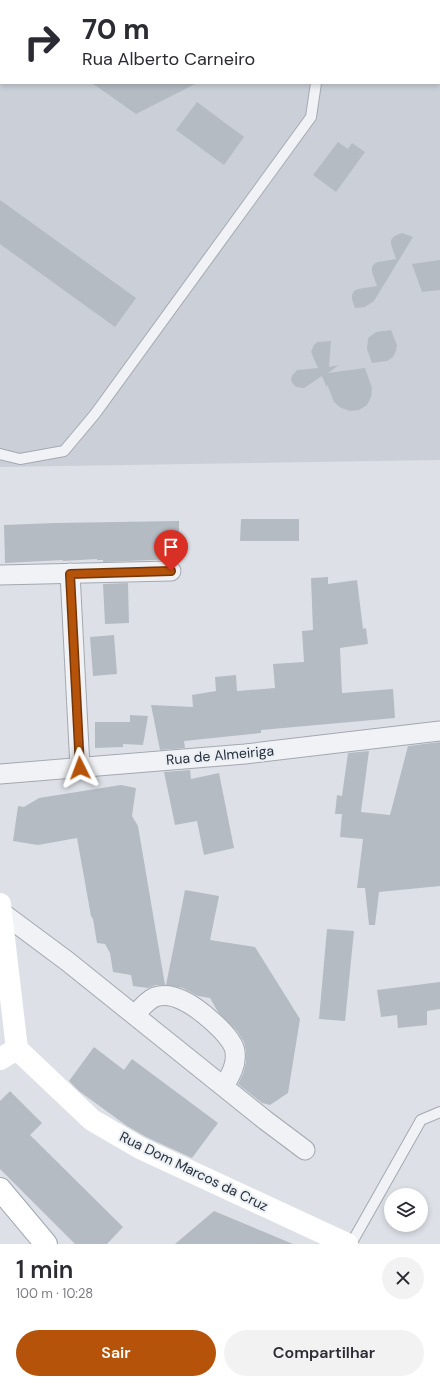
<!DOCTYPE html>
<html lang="pt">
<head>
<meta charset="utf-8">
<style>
  :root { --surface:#fff; --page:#f2f2f3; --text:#2b2b33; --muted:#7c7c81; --accent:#b45309 }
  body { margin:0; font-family:"DM Sans",sans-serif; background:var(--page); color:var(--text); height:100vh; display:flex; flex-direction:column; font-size:15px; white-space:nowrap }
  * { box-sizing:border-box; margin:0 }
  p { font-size:13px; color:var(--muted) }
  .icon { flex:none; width:22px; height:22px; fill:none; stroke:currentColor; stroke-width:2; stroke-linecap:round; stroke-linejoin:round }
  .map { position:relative; height:1244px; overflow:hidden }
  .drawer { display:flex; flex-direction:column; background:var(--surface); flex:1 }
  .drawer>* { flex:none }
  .banner { position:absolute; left:0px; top:0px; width:440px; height:84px; box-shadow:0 2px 6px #0003; background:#fff; color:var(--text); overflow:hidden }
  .controls { position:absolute; left:384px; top:1188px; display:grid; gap:8px }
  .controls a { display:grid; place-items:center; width:44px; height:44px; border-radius:50%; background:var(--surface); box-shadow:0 2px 6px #0003; font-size:20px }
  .pin { position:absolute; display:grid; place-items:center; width:34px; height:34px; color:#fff; margin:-41px -17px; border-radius:50% 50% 50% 0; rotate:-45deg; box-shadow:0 0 4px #0007 }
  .pin .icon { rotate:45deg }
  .me { position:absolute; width:44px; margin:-22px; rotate:357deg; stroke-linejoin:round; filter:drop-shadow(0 0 3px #0008) }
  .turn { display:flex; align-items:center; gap:14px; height:84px; padding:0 16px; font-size:18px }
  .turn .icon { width:52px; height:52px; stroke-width:2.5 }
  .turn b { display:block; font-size:28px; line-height:34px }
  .round { display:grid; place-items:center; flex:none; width:42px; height:42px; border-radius:21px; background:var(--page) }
  .overview { display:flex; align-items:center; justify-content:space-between; height:68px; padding:0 16px }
  h1 { font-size:24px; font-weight:600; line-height:30px }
  .action { display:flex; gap:8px; margin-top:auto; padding:8px 16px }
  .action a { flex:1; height:46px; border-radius:24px; background:var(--accent); color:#fff; font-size:16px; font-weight:600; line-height:46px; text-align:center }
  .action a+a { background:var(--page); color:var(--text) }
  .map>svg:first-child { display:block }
  .built { fill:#cbd0d8; fill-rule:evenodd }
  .building { fill:#b5bbc3 }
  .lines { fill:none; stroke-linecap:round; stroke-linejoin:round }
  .lane-casing { stroke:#a3a8b1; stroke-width:12 }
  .street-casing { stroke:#a3a8b1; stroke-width:21 }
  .primary-casing { stroke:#9da6b2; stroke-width:24 }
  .lane { stroke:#f0f2f5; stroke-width:10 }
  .street { stroke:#f0f2f5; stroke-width:19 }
  .secondary { stroke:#fff; stroke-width:22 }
  .primary { stroke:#fff; stroke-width:22 }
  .route-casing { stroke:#753606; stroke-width:10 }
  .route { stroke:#b45309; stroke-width:7 }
  .labels { text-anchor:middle; stroke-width:4; stroke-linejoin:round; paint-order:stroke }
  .street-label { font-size:14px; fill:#27303d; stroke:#ecf0f4 }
</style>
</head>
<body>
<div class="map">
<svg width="440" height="1244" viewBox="0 0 440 1244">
  <rect width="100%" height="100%" fill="#dde1e7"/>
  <path class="built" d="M 0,0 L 440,0 L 440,460 L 0,467 ZM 1,1 L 439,1 L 439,83 L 1,83 Z"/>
  <g class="building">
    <path d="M 92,83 L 197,83 L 136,114 Z"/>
    <path d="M 197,102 L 244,137 L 224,165 L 176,130 Z"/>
    <path d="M 338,142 L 348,149 L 352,143 L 365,152 L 336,192 L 313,175 Z"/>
    <path d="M 0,200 L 136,298 L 115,327 L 0,244 Z"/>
    <path d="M 402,233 L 413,237 L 374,301 L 365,307 L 355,308 L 352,299 L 352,295 L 354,291 L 358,289 L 377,286 L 372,272 L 372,267 L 374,264 L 378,262 L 396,259 L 391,244 L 391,240 L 394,236 Z"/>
    <path d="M 440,260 L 440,290 L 422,292 L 412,264 Z"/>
    <path d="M 391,330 L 397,345 L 396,351 L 393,357 L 387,361 L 372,363 L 367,349 L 368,338 L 376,332 Z"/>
    <path d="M 331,341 L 329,367 L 339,365 L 328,373 L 365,368 L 372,388 L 371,397 L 367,405 L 359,410 L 350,411 L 341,408 L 334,402 L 327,384 L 327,388 L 322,376 L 304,388 L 296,387 L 293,384 L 291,380 L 292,376 L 297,370 L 318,368 L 311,352 L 314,345 L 317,342 Z"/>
    <path d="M 241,519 L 299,519 L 299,541 L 240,541 Z"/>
    <path d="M 179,521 L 179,559 L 103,562 L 103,560 L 97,560 L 97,559 L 63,561 L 63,560 L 5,563 L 4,525 L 54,523 Z"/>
    <path d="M 328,577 L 328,584 L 357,580 L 363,629 L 366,628 L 368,644 L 340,648 L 342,693 L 393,689 L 395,718 L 261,730 L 261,733 L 184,741 L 185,748 L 160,750 L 151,705 L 193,707 L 192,695 L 216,691 L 215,677 L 236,675 L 237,691 L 275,688 L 273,664 L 304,662 L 302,631 L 313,630 L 311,578 Z"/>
    <path d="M 128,583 L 129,623 L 105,624 L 103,584 Z"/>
    <path d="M 114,635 L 117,674 L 93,676 L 90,637 Z"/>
    <path d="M 130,715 L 148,716 L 143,745 L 123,744 L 123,747 L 95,748 L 95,722 L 130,722 Z"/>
    <path d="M 440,742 L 440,886 L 379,892 L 375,925 L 369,925 L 365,888 L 357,888 L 363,839 L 340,837 L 342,814 L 335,814 L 337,795 L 342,796 L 348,753 L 369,751 L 361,812 L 390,815 L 408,746 Z"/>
    <path d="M 190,770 L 191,779 L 219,773 L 234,848 L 204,855 L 197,821 L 175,825 L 164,772 Z"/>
    <path d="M 121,785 L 136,788 L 132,816 L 138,826 L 165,985 L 156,985 L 148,988 L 133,986 L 131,975 L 113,972 L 110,953 L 105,944 L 97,943 L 93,919 L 91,916 L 77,838 L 38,845 L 13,841 L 18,806 L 24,807 L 39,798 Z"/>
    <path d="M 185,890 L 219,896 L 210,940 L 255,947 L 300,1019 L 288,1093 L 270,1105 L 262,1103 L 238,1084 L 243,1074 L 246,1062 L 246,1051 L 244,1042 L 237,1031 L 218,1012 L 210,998 L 198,996 L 183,988 L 166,985 Z"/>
    <path d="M 327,929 L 354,931 L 345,1021 L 319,1019 Z"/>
    <path d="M 440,982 L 440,1009 L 427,1011 L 427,1025 L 398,1028 L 397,1015 L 381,1017 L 377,990 Z"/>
    <path d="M 94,1047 L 124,1070 L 132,1059 L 218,1123 L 192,1158 L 146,1137 L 127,1126 L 79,1091 L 69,1081 Z"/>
    <path d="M 10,1091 L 42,1123 L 30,1135 L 123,1227 L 107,1244 L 75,1244 L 0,1169 L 0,1101 Z"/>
    <path d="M 214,1211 L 293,1244 L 175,1244 Z"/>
  </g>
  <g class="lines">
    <g class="lane-casing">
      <g id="lane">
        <path d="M 349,0 L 349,1"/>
        <path d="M 0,454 L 20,459 L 64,451 L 95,414 L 311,117 L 316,83"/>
        <path d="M 351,1244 L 421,1120 L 440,1112"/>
      </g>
    </g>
    <g class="street-casing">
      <g id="street">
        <path d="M 70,573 L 80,768"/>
        <path d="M 0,575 L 171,571"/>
        <path d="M 0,774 L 245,754 L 440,731"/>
        <path d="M 1,912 L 67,961 L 265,1120 L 305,1150"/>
        <path d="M 135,1015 C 140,1009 148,1000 155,997 C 164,994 174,996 182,1000 C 196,1006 234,1036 235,1052 C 237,1065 230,1076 224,1086"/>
      </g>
    </g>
    <g class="primary-casing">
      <path id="primary" d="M 0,1189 L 46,1244"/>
    </g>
    <use href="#lane" class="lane"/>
    <use href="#street" class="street"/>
    <g class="secondary">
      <path d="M 0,904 L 17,1049 L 92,1120 L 140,1148 L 347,1244"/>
      <path d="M 0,1059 L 17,1049"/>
    </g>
    <use href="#primary" class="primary"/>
  </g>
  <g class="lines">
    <g class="route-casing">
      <path id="route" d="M 80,768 L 70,574 L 171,571"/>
    </g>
    <use href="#route" class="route"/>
  </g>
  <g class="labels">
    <g class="street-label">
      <text transform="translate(220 755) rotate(-5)" y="5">Rua de Almeiriga</text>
      <text transform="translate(194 1171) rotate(26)" y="5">Rua Dom Marcos da Cruz</text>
    </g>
  </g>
</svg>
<div class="controls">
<a><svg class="icon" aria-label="layers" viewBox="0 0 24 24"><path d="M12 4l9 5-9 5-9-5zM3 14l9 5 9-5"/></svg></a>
</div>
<div class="pin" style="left:171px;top:571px;background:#d93025"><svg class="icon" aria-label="arrive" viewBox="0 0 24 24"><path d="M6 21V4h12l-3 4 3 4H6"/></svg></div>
<svg class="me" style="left:80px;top:768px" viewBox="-20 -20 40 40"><path d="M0-17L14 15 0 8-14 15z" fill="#b45309" stroke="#fff" stroke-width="4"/></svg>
<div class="banner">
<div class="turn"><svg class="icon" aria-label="right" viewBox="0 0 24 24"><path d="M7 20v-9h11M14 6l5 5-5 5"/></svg><div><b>70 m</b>Rua Alberto Carneiro</div></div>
</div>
</div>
<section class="drawer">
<div class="overview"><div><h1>1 min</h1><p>100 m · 10:28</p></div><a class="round"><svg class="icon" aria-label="close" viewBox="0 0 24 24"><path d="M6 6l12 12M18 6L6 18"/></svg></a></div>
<div class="action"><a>Sair</a><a>Compartilhar</a></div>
</section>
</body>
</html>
